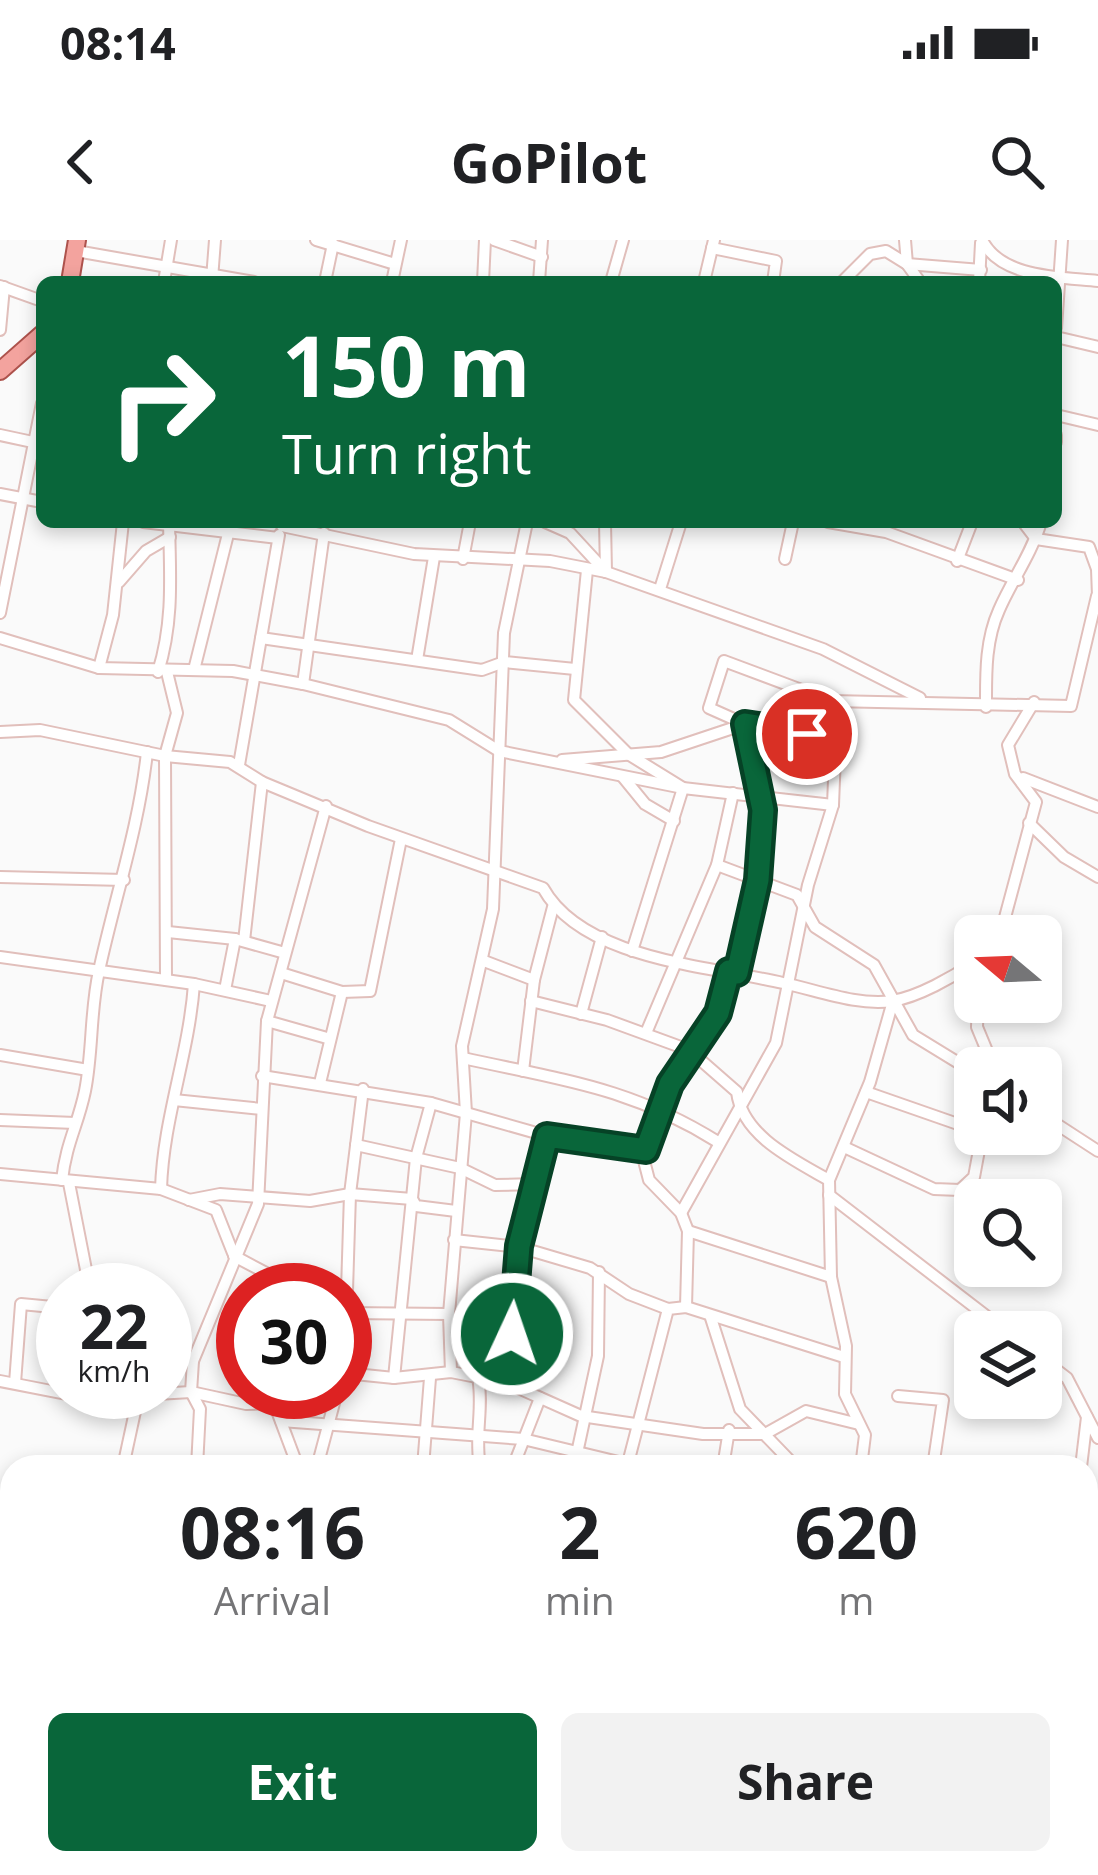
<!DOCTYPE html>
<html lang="en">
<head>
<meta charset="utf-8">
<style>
  :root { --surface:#fff; --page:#f2f2f2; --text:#202124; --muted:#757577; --accent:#09663a }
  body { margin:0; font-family:"Open Sans",sans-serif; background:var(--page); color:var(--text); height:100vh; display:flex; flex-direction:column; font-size:45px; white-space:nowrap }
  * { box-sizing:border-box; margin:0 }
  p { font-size:39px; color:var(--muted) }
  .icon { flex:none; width:66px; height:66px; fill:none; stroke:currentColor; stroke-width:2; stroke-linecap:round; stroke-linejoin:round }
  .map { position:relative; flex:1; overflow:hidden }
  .details { position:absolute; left:0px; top:1215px; width:1098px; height:420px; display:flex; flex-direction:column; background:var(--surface); border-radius:36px 36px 0 0; box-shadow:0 6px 18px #0003 }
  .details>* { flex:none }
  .hud { position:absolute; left:36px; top:36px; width:1026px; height:252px; border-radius:18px; box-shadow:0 6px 18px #0003; background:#09663a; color:#fff; overflow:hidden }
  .needle { width:78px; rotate:289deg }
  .controls { position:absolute; left:954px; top:675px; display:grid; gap:24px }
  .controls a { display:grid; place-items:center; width:108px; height:108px; border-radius:18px; background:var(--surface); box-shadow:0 6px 18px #0003; font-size:60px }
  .speed { position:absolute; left:36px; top:1023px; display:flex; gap:24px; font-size:60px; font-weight:700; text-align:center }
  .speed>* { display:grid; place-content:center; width:156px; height:156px; border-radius:50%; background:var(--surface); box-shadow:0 6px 18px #0003; line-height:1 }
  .speed small { font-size:30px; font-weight:400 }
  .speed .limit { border:18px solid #d22; background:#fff; color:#111 }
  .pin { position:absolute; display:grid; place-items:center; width:102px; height:102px; color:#fff; margin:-51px; border:6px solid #fff; border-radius:50%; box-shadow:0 3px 12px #0007 }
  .me { position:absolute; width:132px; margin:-66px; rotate:3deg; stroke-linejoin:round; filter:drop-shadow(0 0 9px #0008) }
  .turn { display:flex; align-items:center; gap:42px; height:252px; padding:0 48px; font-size:54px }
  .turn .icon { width:156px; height:156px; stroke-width:2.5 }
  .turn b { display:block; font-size:84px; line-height:102px }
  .eta { display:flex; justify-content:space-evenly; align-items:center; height:204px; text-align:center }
  .eta b { font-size:72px; font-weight:700; line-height:84px }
  .button { display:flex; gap:24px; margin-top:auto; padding:24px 48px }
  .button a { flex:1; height:138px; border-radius:18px; background:var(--accent); color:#fff; font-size:48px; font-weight:700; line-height:138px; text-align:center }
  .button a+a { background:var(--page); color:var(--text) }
  .status { display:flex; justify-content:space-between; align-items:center; height:84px; padding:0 60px; background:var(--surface); direction:ltr }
  .status svg { height:33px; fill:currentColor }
  header { display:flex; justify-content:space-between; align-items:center; height:156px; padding:0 48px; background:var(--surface); font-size:54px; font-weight:700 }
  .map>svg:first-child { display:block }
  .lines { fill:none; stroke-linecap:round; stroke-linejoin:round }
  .minor-casing { stroke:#e1bfbb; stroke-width:14 }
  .primary-casing { stroke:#ad524c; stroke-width:20 }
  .minor { stroke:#fff; stroke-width:10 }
  .primary { stroke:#f3a39e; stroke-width:16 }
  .route-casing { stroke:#064226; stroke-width:30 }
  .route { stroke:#09663a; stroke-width:21 }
</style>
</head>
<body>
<div class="status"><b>08:14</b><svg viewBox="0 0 49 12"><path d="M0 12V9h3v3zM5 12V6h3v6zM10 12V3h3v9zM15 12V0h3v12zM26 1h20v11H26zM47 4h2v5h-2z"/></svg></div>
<header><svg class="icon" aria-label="back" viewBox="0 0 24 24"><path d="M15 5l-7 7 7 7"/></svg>GoPilot<svg class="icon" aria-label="search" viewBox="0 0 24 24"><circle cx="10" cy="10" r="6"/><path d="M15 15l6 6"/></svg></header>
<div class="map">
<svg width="1098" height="1635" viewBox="0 0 1098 1635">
  <rect width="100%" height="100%" fill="#fafafa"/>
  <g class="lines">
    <g class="minor-casing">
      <g id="minor">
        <path d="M 316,0 L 395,24"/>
        <path d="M 494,0 L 542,17"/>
        <path d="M 905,0 L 907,24 L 920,42"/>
        <path d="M 982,0 C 1001,38 1059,37 1098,41"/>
        <path d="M 712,8 L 776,21 L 773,42"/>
        <path d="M 76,11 L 254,42"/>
        <path d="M 212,39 L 215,0"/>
        <path d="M 164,42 L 171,0"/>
        <path d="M 325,42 L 333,4"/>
        <path d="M 392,42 L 401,0"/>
        <path d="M 483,42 L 485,0"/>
        <path d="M 539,42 L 542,0"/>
        <path d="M 611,42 L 623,0"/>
        <path d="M 704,42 L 714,0"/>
        <path d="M 842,42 L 870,14 L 886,11 L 907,24 L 981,30"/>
        <path d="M 979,42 L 981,3"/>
        <path d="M 0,46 L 42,61"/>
        <path d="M 1056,88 L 1062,0"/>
        <path d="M 0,90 L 4,47"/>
        <path d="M 1056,97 L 1098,107"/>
        <path d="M 1056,175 L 1098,185"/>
        <path d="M 0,195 L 42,204"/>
        <path d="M 1056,195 L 1056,202"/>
        <path d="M 0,254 L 42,262"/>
        <path d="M 143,282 L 278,298"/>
        <path d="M 545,282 L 570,293 L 606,332"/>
        <path d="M 605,282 L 606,332"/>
        <path d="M 828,282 L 886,292 L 1018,340"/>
        <path d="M 1023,282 L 1036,299 L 1089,307 L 1097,329 L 1098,356"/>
        <path d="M 282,286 L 414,314 L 550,321 L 606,332 L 823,409 L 920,458"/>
        <path d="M 463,319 L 470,282"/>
        <path d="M 785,319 L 793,282"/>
        <path d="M 957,321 L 972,282"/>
        <path d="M 587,330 L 574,460 L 628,514 L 683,548 L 632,711"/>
        <path d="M 119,342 L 146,311 L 170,297"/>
        <path d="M 660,349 L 681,282"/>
        <path d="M 0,373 L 42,163"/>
        <path d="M 0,398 L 99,428 L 233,431 L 303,444 L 449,480 L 499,511 L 683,548 L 833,565"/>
        <path d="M 261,398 L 279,295"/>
        <path d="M 417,420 L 434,317"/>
        <path d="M 99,428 L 113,375 L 123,282"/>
        <path d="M 194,430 L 231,282"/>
        <path d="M 158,432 C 174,381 170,334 169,282"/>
        <path d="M 303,444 L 324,293"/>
        <path d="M 986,467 C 986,435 985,401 999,370 C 1012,340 1031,315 1041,282"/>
        <path d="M 0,492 L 40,490 L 165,516 L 230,522 L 262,542 L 368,586 L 543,648 C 583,720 710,726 783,743 C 817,750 857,766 892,761 C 918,757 953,737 975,722"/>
        <path d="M 562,520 L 661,512 L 745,484 L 709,468 L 724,421 L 831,461 L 1071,466 L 1097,356"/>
        <path d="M 239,525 L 261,398 L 482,430 L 504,422 L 575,429"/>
        <path d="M 623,537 L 645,564 L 674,581"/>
        <path d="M 1023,538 L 1098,567"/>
        <path d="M 1029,583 L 1064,617 L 1098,637"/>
        <path d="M 717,625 L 797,655 L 815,687 L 874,725 L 913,795 L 975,833"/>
        <path d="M 0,637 L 124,640"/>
        <path d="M 168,692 L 235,699 L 285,713"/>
        <path d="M 1000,696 L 1036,562 L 1015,534 L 1008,505 L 1034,462"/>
        <path d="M 244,701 L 262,542"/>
        <path d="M 0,717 L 194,744 L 271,761"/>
        <path d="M 484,721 L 534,740"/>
        <path d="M 281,733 L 342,752 L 370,751 L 401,599"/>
        <path d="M 166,740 L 165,516 L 177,473 L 167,432"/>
        <path d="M 225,750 L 235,699"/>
        <path d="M 531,761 L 607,780 L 689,810 L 737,852 C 742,896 794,920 829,940 L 831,1037 L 688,991"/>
        <path d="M 978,762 L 977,787 L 994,828"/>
        <path d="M 581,774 L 602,697"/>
        <path d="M 267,781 L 327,798"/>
        <path d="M 646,793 L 717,625 L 733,553"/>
        <path d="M 0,815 L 88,830"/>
        <path d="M 463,818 C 562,840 630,847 718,902"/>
        <path d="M 523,831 L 534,740 L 553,667"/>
        <path d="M 262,836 L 431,863 L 547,896 L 602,901 L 642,913 L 649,940 L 681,973 L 688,991 L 686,1067"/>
        <path d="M 320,843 L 342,752"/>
        <path d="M 866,852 L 975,890"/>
        <path d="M 174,860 L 262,869"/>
        <path d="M 1041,874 L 1098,911"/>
        <path d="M 0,880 L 75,883"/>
        <path d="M 547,896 L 519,1007 L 590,1028 L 629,1054 L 668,1069"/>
        <path d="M 356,905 L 460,928 L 495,945 L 537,944"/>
        <path d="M 844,907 L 934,949 L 960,950 L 974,937 L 982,894"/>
        <path d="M 642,913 L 670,844 L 718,774 L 729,731"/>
        <path d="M 0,934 L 161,949 L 216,970 L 233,1013"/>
        <path d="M 62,940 C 66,903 78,885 85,851 C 93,811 90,770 99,731 C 115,657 139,587 147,512"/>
        <path d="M 829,940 L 870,842 L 893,761"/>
        <path d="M 69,943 L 90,1050"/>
        <path d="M 161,949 C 163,879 189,814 194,744"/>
        <path d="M 829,955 L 1007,1092"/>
        <path d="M 189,960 L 220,954 L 310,961 L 350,954 L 412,959 L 416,966 L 456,971"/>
        <path d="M 681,973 L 776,803 L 808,645 L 833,565 L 835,515 C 814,488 777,486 745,484 L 763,570 L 758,640 L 737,733"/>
        <path d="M 454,1000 L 519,1007 L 507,1143"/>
        <path d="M 234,1016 L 287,1044 L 287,1050"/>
        <path d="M 831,1037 L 846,1106 L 845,1154 L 865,1195 L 861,1227"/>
        <path d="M 345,1073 L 449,1074"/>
        <path d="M 711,1078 L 740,1169 L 796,1227"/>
        <path d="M 165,1108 L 193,1121"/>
        <path d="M 345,1115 L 350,954 L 363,849"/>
        <path d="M 1041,1118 L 1067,1138 L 1098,1198"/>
        <path d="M 451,1132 L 449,1074 L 466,873 L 462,806 L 493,669 L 504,393 L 527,282"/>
        <path d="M 345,1133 L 394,1138 L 451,1132 L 507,1143 L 581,1176 L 703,1194 L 765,1194 L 806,1171 L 859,1184"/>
        <path d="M 478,1137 C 484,1168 474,1195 480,1227"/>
        <path d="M 394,1138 L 416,918 L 431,863"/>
        <path d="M 0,1141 L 87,1158 L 191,1152 L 246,1164 L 274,1163"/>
        <path d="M 15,1143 L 21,1064 L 63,1068"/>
        <path d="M 276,1152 L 274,1163 L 298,1227"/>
        <path d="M 898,1156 L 943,1160 L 933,1227"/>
        <path d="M 281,1181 L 523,1199 L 627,1224"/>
        <path d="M 123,1227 L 139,1153"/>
        <path d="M 197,1227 L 200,1169 L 191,1152 L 193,1121 L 258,964 L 267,781 L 326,566"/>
        <path d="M 317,1227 L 337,1152"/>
        <path d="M 423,1227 L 430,1138"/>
        <path d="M 513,1227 L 540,1158"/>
        <path d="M 574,1227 L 598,1116 L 599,1032"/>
        <path d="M 627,1227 L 668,1069 L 686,1067 L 844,1117"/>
        <path d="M 723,1227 L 729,1190"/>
        <path d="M 1081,1227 L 1087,1177"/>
        <path d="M 0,1335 L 12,1333"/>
        <path d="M 0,1379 L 12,1378"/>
        <path d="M 1086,1454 L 1098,1462"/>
        <path d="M 0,1469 L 12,1474"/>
        <path d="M 1086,1499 L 1098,1501"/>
        <path d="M 192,1623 L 195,1635"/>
        <path d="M 322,1623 L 323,1635"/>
        <path d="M 107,1635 L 110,1623"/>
        <path d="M 432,1635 L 433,1623"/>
        <path d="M 590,1635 L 591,1623"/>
        <path d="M 698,1635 L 700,1623"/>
        <path d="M 835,1635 L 836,1623"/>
      </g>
    </g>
    <g class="primary-casing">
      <g id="primary">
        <path d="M 70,42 L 77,0"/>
        <path d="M 0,131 L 42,94"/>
      </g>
    </g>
    <use href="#minor" class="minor"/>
    <use href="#primary" class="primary"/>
  </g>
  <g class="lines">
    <g class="route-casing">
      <path id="route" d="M 512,1094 L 519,1006 L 547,896 L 646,910 L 670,844 L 718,773 L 729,731 L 737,733 L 758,640 L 763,570 L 745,484 L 807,494"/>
    </g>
    <use href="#route" class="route"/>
  </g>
</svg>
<div class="controls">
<a><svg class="needle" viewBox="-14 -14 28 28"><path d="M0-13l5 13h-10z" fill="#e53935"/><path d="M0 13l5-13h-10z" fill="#757577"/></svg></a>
<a><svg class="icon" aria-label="sound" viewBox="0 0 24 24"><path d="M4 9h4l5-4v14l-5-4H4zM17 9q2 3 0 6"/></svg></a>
<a><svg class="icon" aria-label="search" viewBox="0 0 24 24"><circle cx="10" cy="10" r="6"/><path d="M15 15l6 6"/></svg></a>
<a><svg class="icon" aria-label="layers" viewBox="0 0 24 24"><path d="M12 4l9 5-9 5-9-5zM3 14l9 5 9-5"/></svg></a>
</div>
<div class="speed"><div>22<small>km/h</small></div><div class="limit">30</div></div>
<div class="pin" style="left:807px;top:494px;background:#d93025"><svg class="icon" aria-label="arrive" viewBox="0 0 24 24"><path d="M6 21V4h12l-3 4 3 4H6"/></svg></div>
<svg class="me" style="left:512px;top:1094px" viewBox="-20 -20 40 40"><circle r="17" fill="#09663a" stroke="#fff" stroke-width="3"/><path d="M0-11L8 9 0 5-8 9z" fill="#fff"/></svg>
<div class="hud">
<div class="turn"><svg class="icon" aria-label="right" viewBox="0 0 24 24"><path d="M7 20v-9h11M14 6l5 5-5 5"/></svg><div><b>150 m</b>Turn right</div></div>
</div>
<section class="details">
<div class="eta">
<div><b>08:16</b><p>Arrival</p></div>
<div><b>2</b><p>min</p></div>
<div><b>620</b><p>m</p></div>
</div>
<div class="button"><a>Exit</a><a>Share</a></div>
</section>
</div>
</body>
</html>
